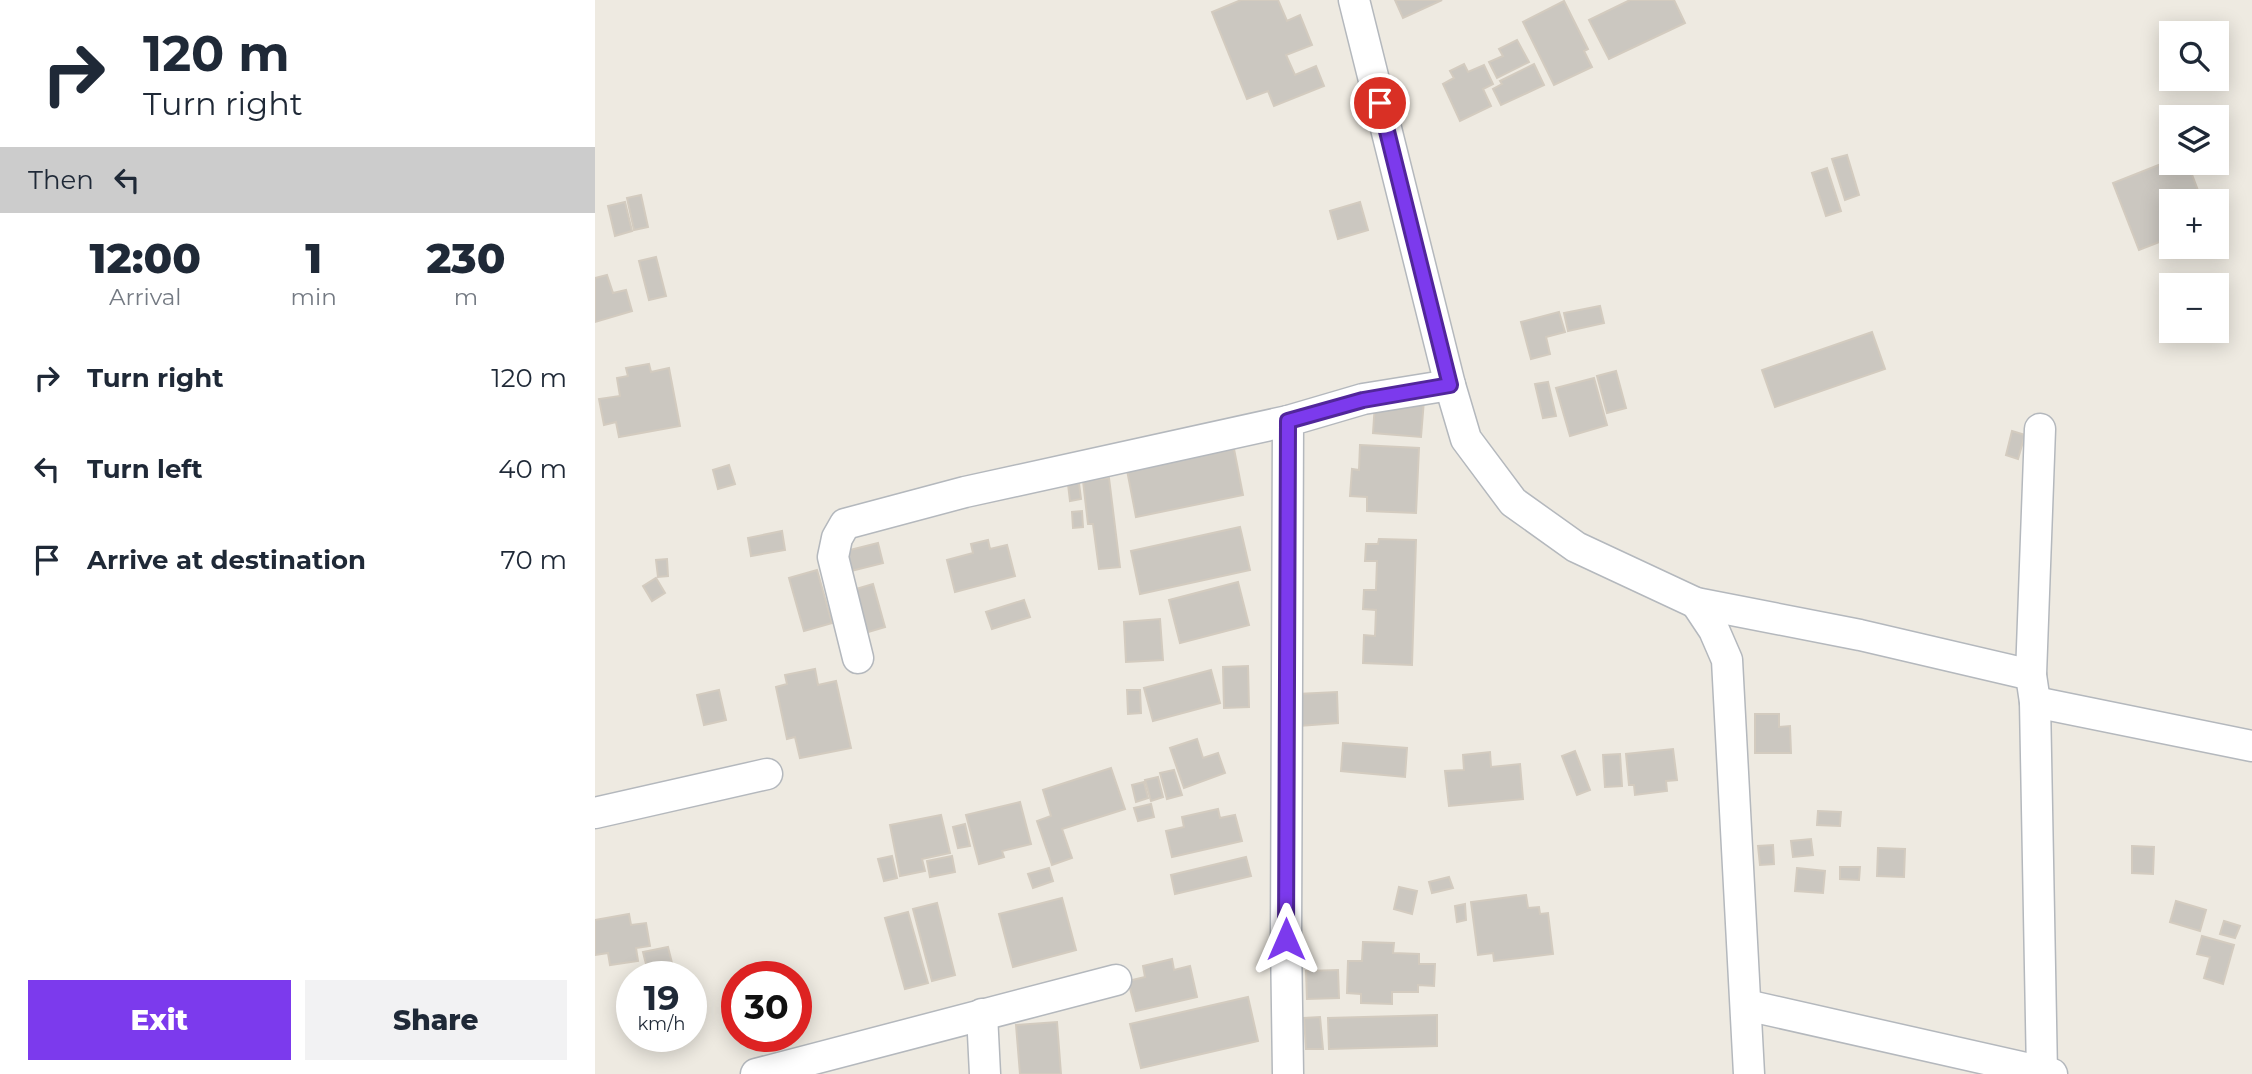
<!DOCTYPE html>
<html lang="en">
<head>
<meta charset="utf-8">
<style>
  :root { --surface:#fff; --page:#f2f2f3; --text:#1f2937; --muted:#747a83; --accent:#7c3aed }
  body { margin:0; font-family:Montserrat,sans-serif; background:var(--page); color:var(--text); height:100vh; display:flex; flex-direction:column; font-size:26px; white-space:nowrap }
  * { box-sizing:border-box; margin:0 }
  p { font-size:23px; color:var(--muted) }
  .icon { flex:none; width:38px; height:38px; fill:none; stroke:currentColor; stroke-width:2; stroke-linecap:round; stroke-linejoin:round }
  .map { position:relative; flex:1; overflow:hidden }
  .details { display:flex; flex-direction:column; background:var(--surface); width:595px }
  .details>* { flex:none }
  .guide { background:#fff; color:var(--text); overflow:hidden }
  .fabs { position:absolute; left:1564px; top:21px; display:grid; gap:14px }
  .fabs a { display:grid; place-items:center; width:70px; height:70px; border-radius:0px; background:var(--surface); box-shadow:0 4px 18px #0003; font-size:35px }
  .speed { position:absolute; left:21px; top:961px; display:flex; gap:14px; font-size:35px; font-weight:700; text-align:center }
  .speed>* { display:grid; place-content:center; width:91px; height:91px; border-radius:50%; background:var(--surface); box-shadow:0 4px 18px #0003; line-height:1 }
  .speed small { font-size:18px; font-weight:400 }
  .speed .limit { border:10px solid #d22; background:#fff; color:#111 }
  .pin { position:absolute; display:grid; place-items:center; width:60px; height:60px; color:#fff; margin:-30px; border:4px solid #fff; border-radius:50%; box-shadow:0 2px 7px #0007 }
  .me { position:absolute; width:77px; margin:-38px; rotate:0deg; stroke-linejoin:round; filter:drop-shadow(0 0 5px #0008) }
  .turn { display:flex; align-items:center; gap:24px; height:147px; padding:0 28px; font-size:32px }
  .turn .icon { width:91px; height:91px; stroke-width:2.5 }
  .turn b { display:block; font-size:49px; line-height:60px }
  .then { display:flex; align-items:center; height:66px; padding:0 28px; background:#0003; gap:14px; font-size:26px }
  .eta { display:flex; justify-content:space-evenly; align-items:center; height:119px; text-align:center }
  .eta b { font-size:42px; font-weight:800; line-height:49px }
  .primary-button { display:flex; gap:14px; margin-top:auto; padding:14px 28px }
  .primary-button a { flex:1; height:80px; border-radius:0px; background:var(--accent); color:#fff; font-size:28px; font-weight:800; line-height:80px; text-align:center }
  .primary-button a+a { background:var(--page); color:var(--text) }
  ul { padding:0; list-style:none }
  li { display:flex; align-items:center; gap:21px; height:91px; padding:0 28px }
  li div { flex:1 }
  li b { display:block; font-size:26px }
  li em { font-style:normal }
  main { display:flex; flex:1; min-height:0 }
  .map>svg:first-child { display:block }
  .building { fill:#cbc7c0; stroke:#d3cbbf; stroke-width:2 }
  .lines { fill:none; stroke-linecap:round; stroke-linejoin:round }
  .minor-casing { stroke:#b4b8bd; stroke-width:33 }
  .minor { stroke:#fff; stroke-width:30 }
  .route-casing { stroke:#51269a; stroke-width:18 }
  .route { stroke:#7c3aed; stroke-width:12 }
</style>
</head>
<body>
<main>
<section class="details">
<div class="guide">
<div class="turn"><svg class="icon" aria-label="right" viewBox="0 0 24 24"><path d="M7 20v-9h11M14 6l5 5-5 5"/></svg><div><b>120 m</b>Turn right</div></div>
<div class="then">Then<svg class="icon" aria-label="left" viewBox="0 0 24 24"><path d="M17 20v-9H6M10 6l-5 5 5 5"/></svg></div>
</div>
<div class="eta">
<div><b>12:00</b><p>Arrival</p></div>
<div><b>1</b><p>min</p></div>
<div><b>230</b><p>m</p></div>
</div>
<ul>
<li><svg class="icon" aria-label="right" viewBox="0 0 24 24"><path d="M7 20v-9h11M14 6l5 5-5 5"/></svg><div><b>Turn right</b></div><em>120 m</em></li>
<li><svg class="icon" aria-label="left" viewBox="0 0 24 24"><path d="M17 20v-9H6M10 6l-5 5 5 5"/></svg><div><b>Turn left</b></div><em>40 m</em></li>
<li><svg class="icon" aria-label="arrive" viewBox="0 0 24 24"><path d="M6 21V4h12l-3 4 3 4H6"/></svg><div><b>Arrive at destination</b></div><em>70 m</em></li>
</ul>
<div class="primary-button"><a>Exit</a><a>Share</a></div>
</section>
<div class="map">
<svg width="1657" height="1074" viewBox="0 0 1657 1074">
  <rect width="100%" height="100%" fill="#eeeae1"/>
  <g class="building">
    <path d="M 646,0 L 683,0 L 692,21 L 705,15 L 717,45 L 691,55 L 700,75 L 721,66 L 729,86 L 679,106 L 673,91 L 652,99 L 617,12 Z"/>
    <path d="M 800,0 L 847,0 L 808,18 Z"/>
    <path d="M 1035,0 L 1079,0 L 1090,23 L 1014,59 L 994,20 Z"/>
    <path d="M 969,1 L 993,49 L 989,51 L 997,67 L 959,85 L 928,22 Z"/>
    <path d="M 922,40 L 934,62 L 902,78 L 894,62 L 908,56 L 904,49 Z"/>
    <path d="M 869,64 L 873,72 L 889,65 L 898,84 L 888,89 L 896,106 L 865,121 L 848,84 L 859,78 L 855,71 Z"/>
    <path d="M 939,64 L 949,85 L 906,105 L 898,89 L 907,84 L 905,81 Z"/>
    <path d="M 1252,155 L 1264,195 L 1250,200 L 1237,159 Z"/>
    <path d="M 1571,162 L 1575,171 L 1593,164 L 1607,201 L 1577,201 L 1577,237 L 1544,250 L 1518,183 Z"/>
    <path d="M 1232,168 L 1246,211 L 1231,216 L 1217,173 Z"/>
    <path d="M 46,195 L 53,227 L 39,230 L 32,198 Z"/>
    <path d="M 30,202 L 37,231 L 20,236 L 13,206 Z"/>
    <path d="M 765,202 L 773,230 L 743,239 L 735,211 Z"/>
    <path d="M 61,257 L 71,296 L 54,300 L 44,261 Z"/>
    <path d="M 12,275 L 18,293 L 31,290 L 37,311 L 0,322 L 0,278 Z"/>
    <path d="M 1005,306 L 1009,323 L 973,331 L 969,313 Z"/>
    <path d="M 964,312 L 970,332 L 951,337 L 955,354 L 936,359 L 926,322 Z"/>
    <path d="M 1277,332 L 1290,369 L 1180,407 L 1167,370 Z"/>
    <path d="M 54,364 L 56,372 L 74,368 L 85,426 L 24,437 L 21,422 L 9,425 L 4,399 L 25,396 L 22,378 L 33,376 L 31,368 Z"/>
    <path d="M 1021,371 L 1031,408 L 1012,413 L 1002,376 Z"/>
    <path d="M 999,378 L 1012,425 L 975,436 L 961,388 Z"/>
    <path d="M 953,382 L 961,416 L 948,418 L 940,384 Z"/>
    <path d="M 829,400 L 826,437 L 778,433 L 780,403 Z"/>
    <path d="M 1417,431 L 1430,435 L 1423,459 L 1411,455 Z"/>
    <path d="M 765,445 L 824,448 L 821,513 L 772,511 L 772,497 L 755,496 L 757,469 L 764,470 Z"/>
    <path d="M 639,449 L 648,495 L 541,517 L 532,470 Z"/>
    <path d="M 134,465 L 140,484 L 123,489 L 118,470 Z"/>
    <path d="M 514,478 L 525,567 L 504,569 L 498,524 L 493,524 L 488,481 Z"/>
    <path d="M 484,483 L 486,499 L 475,501 L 473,484 Z"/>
    <path d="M 487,511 L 488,527 L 478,528 L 477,512 Z"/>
    <path d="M 645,527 L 655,570 L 545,594 L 536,551 Z"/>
    <path d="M 187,531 L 190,550 L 156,556 L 153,538 Z"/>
    <path d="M 784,539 L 821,540 L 817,665 L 768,663 L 769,635 L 780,636 L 781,610 L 768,609 L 769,590 L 781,590 L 782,561 L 770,561 L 771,544 L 783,544 Z"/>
    <path d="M 393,540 L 395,549 L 412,545 L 420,576 L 360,592 L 352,560 L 378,553 L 376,544 Z"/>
    <path d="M 283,543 L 288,563 L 248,573 L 243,553 Z"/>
    <path d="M 72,559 L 73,576 L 63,577 L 61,560 Z"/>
    <path d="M 222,570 L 237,623 L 209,631 L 194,578 Z"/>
    <path d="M 61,578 L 70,593 L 57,601 L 48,586 Z"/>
    <path d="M 643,582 L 654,625 L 585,643 L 574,600 Z"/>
    <path d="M 278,584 L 290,627 L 263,635 L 251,592 Z"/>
    <path d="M 429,600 L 435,617 L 397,629 L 391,612 Z"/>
    <path d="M 565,619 L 568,660 L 531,662 L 529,622 Z"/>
    <path d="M 653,666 L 654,707 L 629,708 L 628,667 Z"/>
    <path d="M 220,669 L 223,685 L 241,681 L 256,748 L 205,758 L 200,737 L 192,739 L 181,687 L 192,684 L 190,675 Z"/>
    <path d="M 616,670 L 625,703 L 558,721 L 549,688 Z"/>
    <path d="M 124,690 L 131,720 L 109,725 L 102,695 Z"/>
    <path d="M 532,690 L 545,690 L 546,713 L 533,714 Z"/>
    <path d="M 742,692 L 743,723 L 704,726 L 702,694 Z"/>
    <path d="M 1160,714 L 1184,714 L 1184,727 L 1195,726 L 1196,753 L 1160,753 Z"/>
    <path d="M 602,739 L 608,758 L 623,753 L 630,773 L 589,788 L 575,748 Z"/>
    <path d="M 748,743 L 812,748 L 810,777 L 746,771 Z"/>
    <path d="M 1078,749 L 1082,780 L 1071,781 L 1072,791 L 1040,795 L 1039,785 L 1034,785 L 1031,754 Z"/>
    <path d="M 980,751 L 995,790 L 982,795 L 967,756 Z"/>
    <path d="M 895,752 L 896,767 L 925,764 L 928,799 L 854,806 L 850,771 L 869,770 L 868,755 Z"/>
    <path d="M 1025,754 L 1027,786 L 1010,787 L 1008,755 Z"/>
    <path d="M 516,768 L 530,809 L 467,829 L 477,858 L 457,865 L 442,821 L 456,816 L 448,790 Z"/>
    <path d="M 579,770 L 587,795 L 572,799 L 565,773 Z"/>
    <path d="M 563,777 L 568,797 L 556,801 L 550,780 Z"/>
    <path d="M 549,782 L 553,798 L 541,802 L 537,785 Z"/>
    <path d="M 425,802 L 436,844 L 407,851 L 409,857 L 384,864 L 371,815 Z"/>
    <path d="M 556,804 L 559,817 L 543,821 L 539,808 Z"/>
    <path d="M 623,809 L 625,818 L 640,815 L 647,841 L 577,857 L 571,831 L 589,827 L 587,817 Z"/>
    <path d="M 1223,811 L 1246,812 L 1245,826 L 1222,825 Z"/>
    <path d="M 346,815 L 355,853 L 327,859 L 330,871 L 305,876 L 295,825 Z"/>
    <path d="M 370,824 L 375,846 L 363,848 L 358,827 Z"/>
    <path d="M 1216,839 L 1218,855 L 1198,857 L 1196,841 Z"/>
    <path d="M 1178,845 L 1179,864 L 1165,865 L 1163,846 Z"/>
    <path d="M 1537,846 L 1559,847 L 1558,874 L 1537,873 Z"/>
    <path d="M 1283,848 L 1310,849 L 1309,877 L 1282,876 Z"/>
    <path d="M 297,856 L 302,878 L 289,881 L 283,859 Z"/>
    <path d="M 357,856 L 360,872 L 335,877 L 332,861 Z"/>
    <path d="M 651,857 L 656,876 L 580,894 L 576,875 Z"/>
    <path d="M 1245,867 L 1265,867 L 1264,880 L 1245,879 Z"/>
    <path d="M 454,868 L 458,881 L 438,888 L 433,874 Z"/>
    <path d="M 1202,868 L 1230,871 L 1228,893 L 1200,891 Z"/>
    <path d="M 854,877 L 858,888 L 837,893 L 834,882 Z"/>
    <path d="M 804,887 L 822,891 L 817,914 L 799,909 Z"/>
    <path d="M 931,895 L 933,908 L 944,907 L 945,914 L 953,913 L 958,954 L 899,961 L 898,953 L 883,955 L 876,902 Z"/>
    <path d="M 467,898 L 481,950 L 418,967 L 404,914 Z"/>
    <path d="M 1581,901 L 1611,910 L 1605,931 L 1575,922 Z"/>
    <path d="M 342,903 L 360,975 L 337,981 L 318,909 Z"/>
    <path d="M 870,904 L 871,920 L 862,922 L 860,906 Z"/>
    <path d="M 313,912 L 333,983 L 310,989 L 290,918 Z"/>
    <path d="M 34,914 L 36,925 L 51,923 L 55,946 L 41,948 L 43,961 L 15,965 L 13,953 L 0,955 L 0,920 Z"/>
    <path d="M 1629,921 L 1645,926 L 1640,938 L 1625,934 Z"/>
    <path d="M 1607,936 L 1639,945 L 1628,984 L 1609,978 L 1615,957 L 1602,954 Z"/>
    <path d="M 768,942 L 799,943 L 798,953 L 824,954 L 824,964 L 840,964 L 839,986 L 823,985 L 823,992 L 797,992 L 797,1004 L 766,1003 L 766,994 L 752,993 L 753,961 L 767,961 Z"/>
    <path d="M 73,947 L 79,971 L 54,976 L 48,952 Z"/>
    <path d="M 577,959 L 579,970 L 595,966 L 602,997 L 541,1011 L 533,981 L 550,977 L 548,966 Z"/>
    <path d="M 743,970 L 744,998 L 712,999 L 711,971 Z"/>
    <path d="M 653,997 L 663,1041 L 546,1068 L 535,1024 Z"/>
    <path d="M 842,1015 L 842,1046 L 734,1049 L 733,1018 Z"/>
    <path d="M 725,1017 L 728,1049 L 711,1049 L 709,1018 Z"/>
    <path d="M 462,1022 L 466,1074 L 425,1074 L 421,1025 Z"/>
  </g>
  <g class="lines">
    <g class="minor-casing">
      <g id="minor">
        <path d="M 759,0 L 855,385 L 871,439 L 918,502 L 981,547 L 1101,603 L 1265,635 L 1436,675"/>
        <path d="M 1445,429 L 1436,675 L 1440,702 L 1447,1074"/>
        <path d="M 1101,603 L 1119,630 L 1132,660 L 1154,1074"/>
        <path d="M 263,658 L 238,557 L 242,538 L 250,524 L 370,492 L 693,421"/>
        <path d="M 1440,702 L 1657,746"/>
        <path d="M 0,813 L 172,774"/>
        <path d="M 1151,1005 L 1457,1074"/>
        <path d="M 387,1014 L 390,1074"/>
        <path d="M 161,1074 L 521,980"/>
        <path d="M 693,1074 L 691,939 L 693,421 L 768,399 L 855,385"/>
      </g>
    </g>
    <use href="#minor" class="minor"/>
  </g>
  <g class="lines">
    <g class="route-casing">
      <path id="route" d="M 691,939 L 693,421 L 768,400 L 855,385 L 785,103"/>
    </g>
    <use href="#route" class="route"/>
  </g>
</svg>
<div class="fabs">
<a><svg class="icon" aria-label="search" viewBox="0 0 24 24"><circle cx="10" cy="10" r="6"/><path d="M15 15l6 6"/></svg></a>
<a><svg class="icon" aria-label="layers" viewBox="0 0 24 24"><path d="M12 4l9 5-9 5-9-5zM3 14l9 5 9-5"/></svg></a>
<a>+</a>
<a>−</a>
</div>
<div class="speed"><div>19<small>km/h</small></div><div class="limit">30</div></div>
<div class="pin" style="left:785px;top:103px;background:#d93025"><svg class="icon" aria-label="arrive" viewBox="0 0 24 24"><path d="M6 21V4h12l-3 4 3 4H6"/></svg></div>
<svg class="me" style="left:691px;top:939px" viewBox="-20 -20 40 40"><path d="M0-17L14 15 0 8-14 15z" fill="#7c3aed" stroke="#fff" stroke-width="4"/></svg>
</div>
</main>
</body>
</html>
